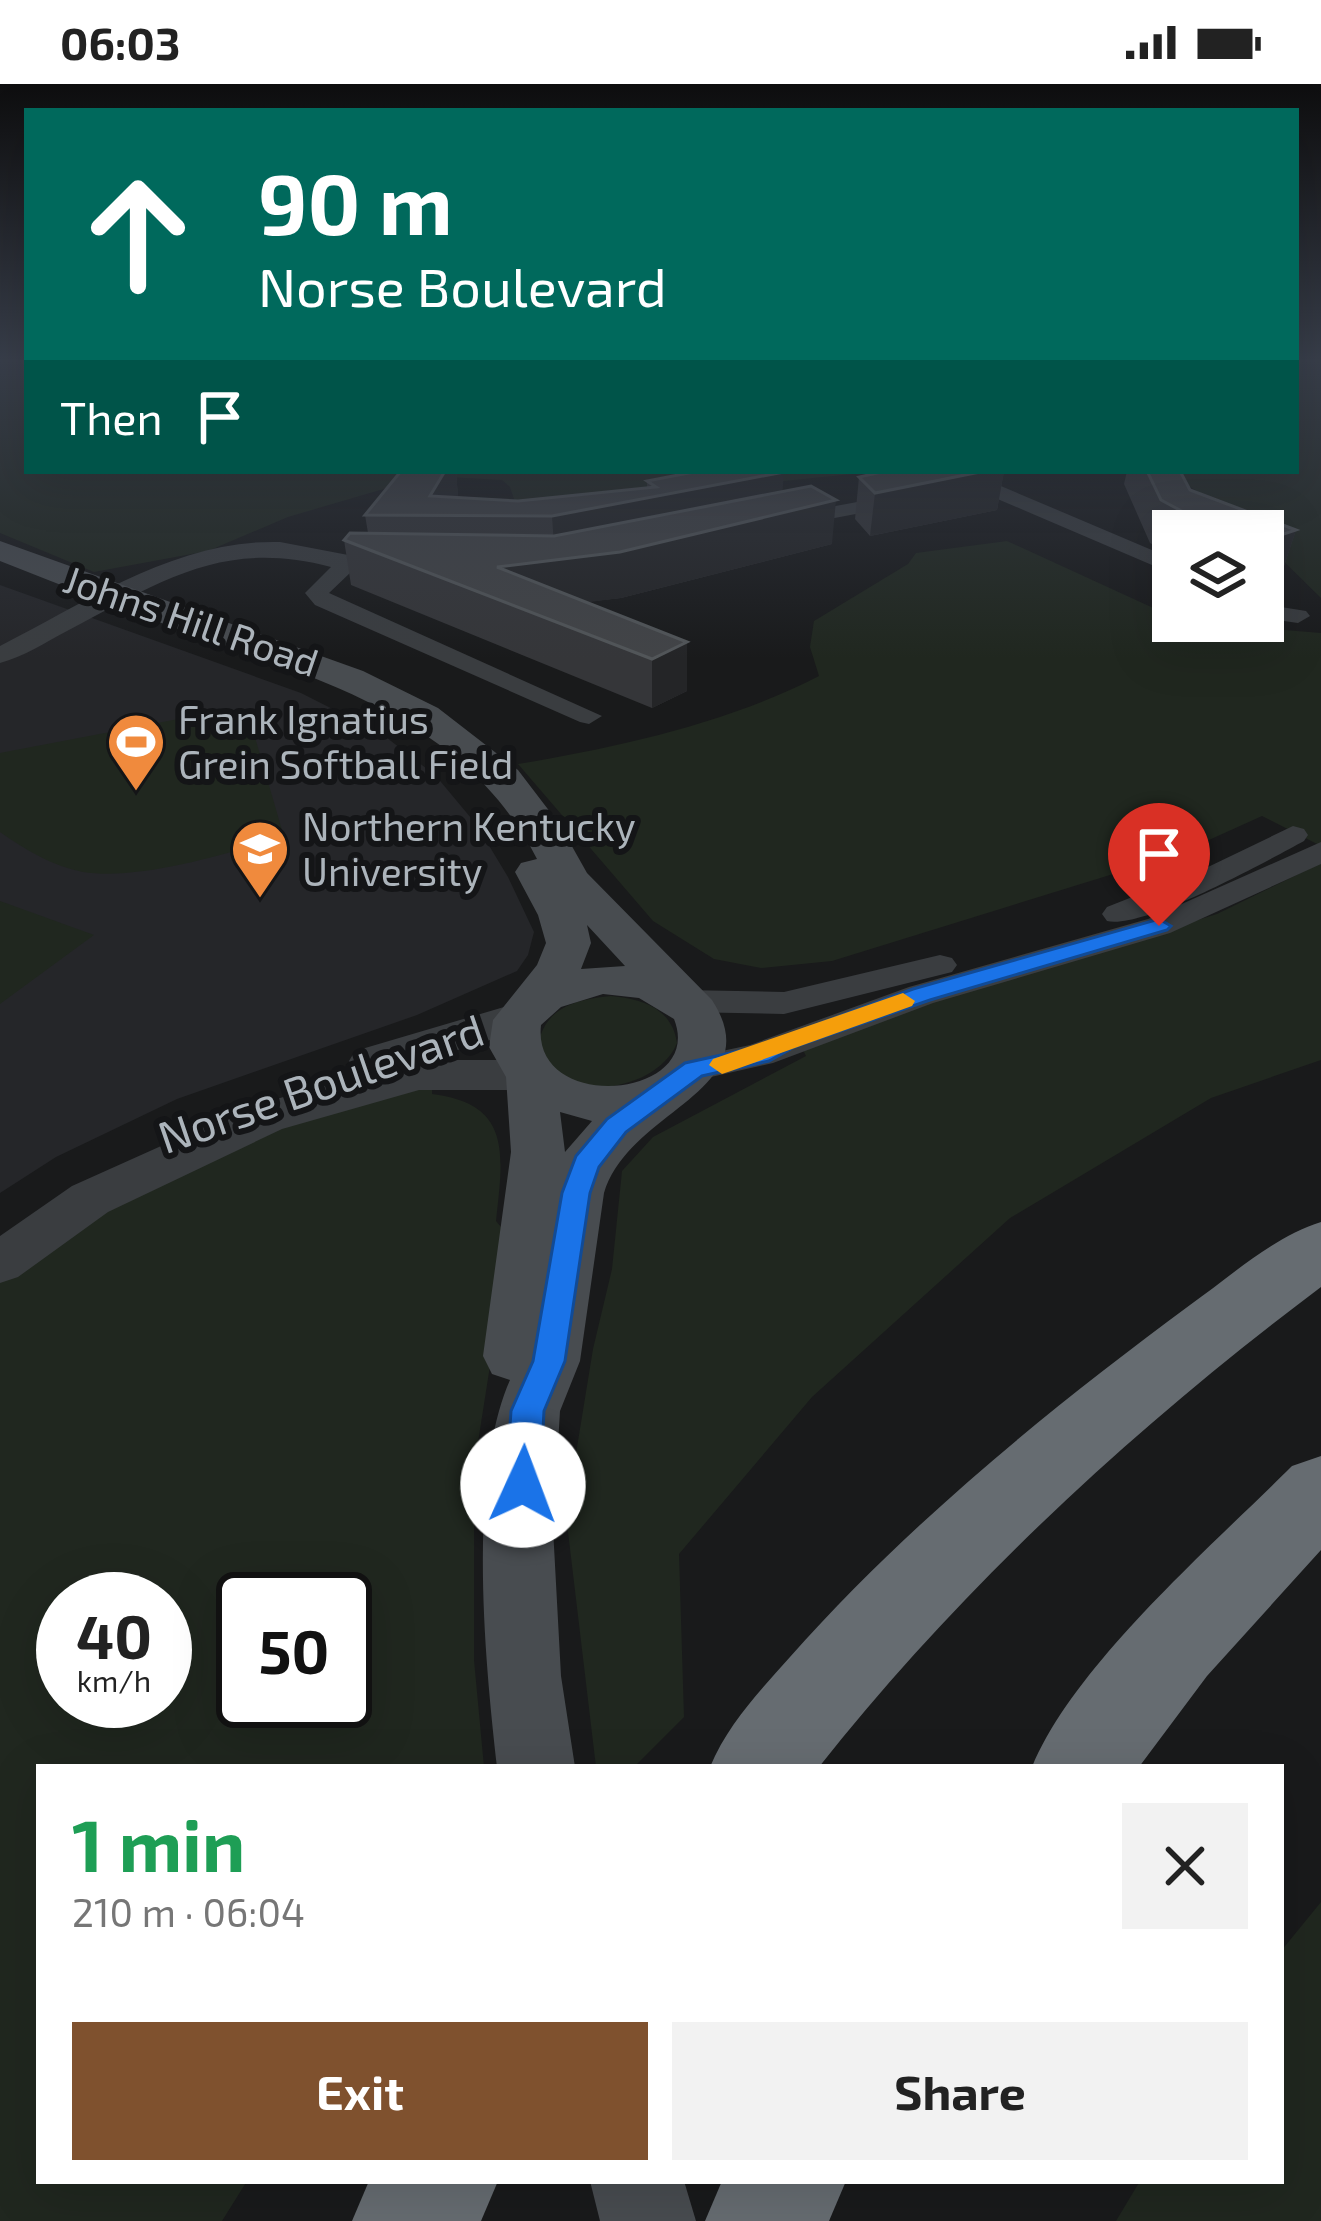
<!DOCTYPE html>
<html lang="en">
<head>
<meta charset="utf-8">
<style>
  :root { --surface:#fff; --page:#f2f2f2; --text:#222; --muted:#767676; --accent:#7f512e }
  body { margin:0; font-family:"Exo 2",sans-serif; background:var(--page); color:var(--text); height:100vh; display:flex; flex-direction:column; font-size:45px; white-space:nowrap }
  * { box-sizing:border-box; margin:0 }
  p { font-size:39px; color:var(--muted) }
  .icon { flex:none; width:66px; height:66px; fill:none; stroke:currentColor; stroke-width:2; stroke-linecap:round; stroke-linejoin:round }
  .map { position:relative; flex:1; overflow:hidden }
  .side { position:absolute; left:36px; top:1680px; width:1248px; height:420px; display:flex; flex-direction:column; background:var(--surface); border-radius:0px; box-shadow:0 12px 48px #0002 }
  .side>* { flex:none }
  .top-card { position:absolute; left:24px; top:24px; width:1275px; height:366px; border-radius:0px; box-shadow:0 12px 48px #0002; background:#00695c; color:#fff; overflow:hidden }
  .buttons { position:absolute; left:1152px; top:426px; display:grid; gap:24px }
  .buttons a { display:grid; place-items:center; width:132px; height:132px; border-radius:0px; background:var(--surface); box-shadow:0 12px 48px #0002; font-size:60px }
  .speed { position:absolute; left:36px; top:1488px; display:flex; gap:24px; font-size:60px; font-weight:700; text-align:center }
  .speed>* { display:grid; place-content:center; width:156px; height:156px; border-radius:50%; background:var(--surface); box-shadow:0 12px 48px #0002; line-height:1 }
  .speed small { font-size:30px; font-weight:400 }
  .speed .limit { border:6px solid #111; border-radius:18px; background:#fff; color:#111 }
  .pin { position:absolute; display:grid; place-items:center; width:102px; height:102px; color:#fff; margin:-123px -51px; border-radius:50% 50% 50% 0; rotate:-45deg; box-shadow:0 0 12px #0007 }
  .pin .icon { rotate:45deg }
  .me { position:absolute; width:132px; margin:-66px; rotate:2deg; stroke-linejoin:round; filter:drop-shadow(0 0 9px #0008) }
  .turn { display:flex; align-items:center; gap:42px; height:252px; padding:0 36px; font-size:54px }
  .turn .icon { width:156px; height:156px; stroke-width:2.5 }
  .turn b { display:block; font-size:84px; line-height:102px }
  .then { display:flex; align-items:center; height:114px; padding:0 36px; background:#0003; gap:24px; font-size:45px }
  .round { display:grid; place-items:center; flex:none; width:126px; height:126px; border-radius:0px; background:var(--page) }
  .head { display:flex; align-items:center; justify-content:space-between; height:204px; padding:0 36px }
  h1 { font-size:72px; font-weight:700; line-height:90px; color:#1e9e55 }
  .primary-button { display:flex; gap:24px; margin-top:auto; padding:24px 36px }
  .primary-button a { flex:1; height:138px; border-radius:0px; background:var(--accent); color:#fff; font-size:48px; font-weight:700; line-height:138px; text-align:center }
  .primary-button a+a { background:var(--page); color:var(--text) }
  .status { display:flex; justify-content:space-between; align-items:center; height:84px; padding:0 60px; background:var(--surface); direction:ltr }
  .status svg { height:33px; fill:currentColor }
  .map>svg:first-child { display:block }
  .built { fill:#252629 }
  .green { fill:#20271f; fill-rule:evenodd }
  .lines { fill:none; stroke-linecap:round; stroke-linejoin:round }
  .minor { fill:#3a3d40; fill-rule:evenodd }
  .tertiary { fill:#3a3d40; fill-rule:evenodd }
  .secondary { fill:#484c50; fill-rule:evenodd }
  .motorway { fill:#666c71; fill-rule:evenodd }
  .wall { fill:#353639 }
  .shaded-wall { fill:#242527 }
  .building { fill:#424447; stroke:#525659; stroke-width:3 }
  .route { fill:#1a73e8; stroke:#114b97; stroke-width:3 }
  .slow { fill:#f59e0b }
  .labels { text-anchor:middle; stroke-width:12; stroke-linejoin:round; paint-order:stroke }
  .far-street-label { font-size:39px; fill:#acb4bb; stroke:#141517 }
  .far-poi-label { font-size:39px; fill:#acb4bb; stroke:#141517; text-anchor:start }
  .street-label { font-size:45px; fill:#acb4bb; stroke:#141517 }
</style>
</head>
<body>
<div class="status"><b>06:03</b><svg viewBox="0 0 49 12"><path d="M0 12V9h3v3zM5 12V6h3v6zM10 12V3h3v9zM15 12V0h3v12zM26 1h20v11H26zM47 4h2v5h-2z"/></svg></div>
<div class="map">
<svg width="1321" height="2137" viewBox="0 0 1321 2137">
  <rect width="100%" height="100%" fill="#191a1b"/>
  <path class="built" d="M 0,501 L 301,609 L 382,650 L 436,692 L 476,740 L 508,793 L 534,848 L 528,871 L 517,887 L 417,931 L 177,1015 L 56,1073 L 0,1109 Z"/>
  <g class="green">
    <path d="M 27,276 L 27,387 L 882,387 L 517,424 L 510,403 L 502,396 L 428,392 L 288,433 L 208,467 L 94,488 L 0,449 L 0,277 Z"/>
    <path d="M 1296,276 L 1321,276 L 1321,514 L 1263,457 L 1263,447 L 1164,387 L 1296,387 Z"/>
    <path d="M 1007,457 L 1173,533 L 1173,537 L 1321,549 L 1321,762 L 1262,732 L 1178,770 L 832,877 L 761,884 L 714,875 L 653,837 L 518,680 C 619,663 728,639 819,592 L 810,563 L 814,537 L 908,480 L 916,469 Z"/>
    <path d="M 210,629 L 252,643 L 284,753 C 228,769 141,797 83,788 C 52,782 26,766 0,748 L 0,669 Z"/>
    <path d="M 1321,779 L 1321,976 L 1211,1014 L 1010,1134 L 812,1313 L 679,1470 L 684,1633 L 634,1683 L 596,1683 L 566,1431 L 593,1265 L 612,1185 L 622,1087 L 653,1053 L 806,972 L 802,964 L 857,941 L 1217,830 Z"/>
    <path d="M 0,817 L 94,851 L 0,920 Z"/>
    <path d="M 611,912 C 642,915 672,924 677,959 C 661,1000 585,1020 553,984 C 547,977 543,966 539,958 C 546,923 578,915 611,912 Z"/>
    <path d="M 432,1000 L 432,1010 C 513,1020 503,1071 496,1137 L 510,1154 L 474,1384 L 474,1576 L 484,1683 L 39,1683 L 39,2097 L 247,2097 L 222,2137 L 0,2137 L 0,1195 L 141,1102 L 284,1035 ZM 63,1515 L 165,1515 L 165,1617 L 63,1617 ZM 243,1515 L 345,1515 L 345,1617 L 243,1617 Z"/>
    <path d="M 1321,1818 L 1321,2137 L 1116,2137 L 1140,2097 L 1281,2097 L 1281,1867 Z"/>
  </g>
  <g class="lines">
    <g class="minor">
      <path d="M 914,389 L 982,394 L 1173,475 L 1173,490 L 972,404 L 916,401 L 882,425 L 787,443 L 777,437 L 787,431 L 868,416 L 889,398 Z"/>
      <path d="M 280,458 L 406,482 L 409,487 L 398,494 L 351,488 L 329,509 L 602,632 L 589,640 L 580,638 L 315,521 L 305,509 L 331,483 C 222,454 160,498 67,547 C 46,558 23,573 0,579 L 0,562 C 88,517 178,455 280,458 Z"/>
      <path d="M 1263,520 L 1306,527 L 1310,532 L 1298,539 L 1263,534 Z"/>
      <path d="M 1293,742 L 1304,745 L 1308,751 L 1304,757 C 1267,777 1143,846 1107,837 L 1102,830 L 1107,823 L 1208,783 Z"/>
      <path d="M 1321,758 L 1321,780 L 1170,849 L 933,919 L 773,979 L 693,997 L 680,994 L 675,985 L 680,976 L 750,961 L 909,903 L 1148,835 Z"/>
      <path d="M 940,871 L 952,874 L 957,881 L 952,888 L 784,930 L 683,928 L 671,925 L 666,917 L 671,909 L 683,906 L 784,908 Z"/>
    </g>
    <path class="tertiary" d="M 521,918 L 536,922 L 543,932 L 536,942 L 425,976 L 527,976 L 543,980 L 550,991 L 543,1002 L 527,1006 L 419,1006 L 282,1045 L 108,1128 L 18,1193 L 0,1199 L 0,1152 L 72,1102 L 248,1023 L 366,990 L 355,987 L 349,977 L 355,967 Z"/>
    <g class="secondary">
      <path d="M 0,457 L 363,587 L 438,624 L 518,686 L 560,741 L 587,789 L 712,916 C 771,1007 630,1024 604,1109 L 580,1277 L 560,1327 L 553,1444 L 561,1592 L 575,1683 L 497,1683 C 485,1577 467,1393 510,1296 L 492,1290 L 483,1272 L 511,1068 L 506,993 L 489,963 L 493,936 L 537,881 L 546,859 L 538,831 L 515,788 L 521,779 L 537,775 C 467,639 332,599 197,552 C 130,528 65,503 0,477 ZM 587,841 L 625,882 L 581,885 L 591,859 ZM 603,910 L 639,914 L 674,935 C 706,1015 531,1031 541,941 L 561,923 ZM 560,1028 L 592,1037 L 565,1068 Z"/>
      <path d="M 590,2097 L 684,2097 L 696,2137 L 600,2137 Z"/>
    </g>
    <g class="motorway">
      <path d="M 1321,1138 L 1321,1203 C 1136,1342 963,1501 819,1683 L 710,1683 C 728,1640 759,1608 790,1573 C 907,1441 1049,1325 1190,1221 C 1231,1192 1273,1153 1321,1138 Z"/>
      <path d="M 1321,1372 L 1321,1466 L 1207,1592 L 1139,1683 L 1032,1683 C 1074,1581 1212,1462 1292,1382 Z"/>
      <path d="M 369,2097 L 498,2097 L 481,2137 L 352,2137 Z"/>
      <path d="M 722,2097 L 846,2097 L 829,2137 L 705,2137 Z"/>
    </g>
  </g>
  <g class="wall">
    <path d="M 401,387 L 456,387 L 458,414 L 518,417 L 647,404 L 647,397 L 783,408 L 832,460 L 621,514 L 585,518 L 687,558 L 687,607 L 652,624 L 351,501 L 344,456 L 368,449 L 365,431 Z"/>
    <path d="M 886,387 L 1004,387 L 997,426 L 870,452 L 855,435 L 859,393 Z"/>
    <path d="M 1127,387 L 1180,387 L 1190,406 L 1296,446 L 1281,491 L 1263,497 L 1263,447 L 1173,447 L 1173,513 L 1164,491 L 1169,470 L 1150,459 L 1124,400 Z"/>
  </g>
  <g class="shaded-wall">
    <path d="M 445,387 L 456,387 L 458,412 L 447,432 L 430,412 Z"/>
    <path d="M 985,387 L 1004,387 L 997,426 L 870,452 L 875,409 Z"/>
    <path d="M 784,388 L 781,429 L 555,475 L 552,432 Z"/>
    <path d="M 836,416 L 832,460 L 621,514 L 526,526 L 497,483 Z"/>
    <path d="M 1296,446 L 1281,491 L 1263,497 L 1263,457 Z"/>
    <path d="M 687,558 L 687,607 L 652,624 L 652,575 Z"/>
  </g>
  <g class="building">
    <path d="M 401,387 L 445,387 L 430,412 L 518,417 L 656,403 L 647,397 L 699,387 L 784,388 L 552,432 L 365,431 Z"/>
    <path d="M 886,387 L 985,387 L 875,409 L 859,393 Z"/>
    <path d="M 1147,387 L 1180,387 L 1190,406 L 1296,446 L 1263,457 L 1263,447 L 1188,447 L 1189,431 L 1161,416 Z"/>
    <path d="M 811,402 L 836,416 L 620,468 L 497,483 L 687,558 L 652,575 L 344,456 L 350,449 L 554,452 Z"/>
  </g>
  <linearGradient id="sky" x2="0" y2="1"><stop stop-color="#0e0e0f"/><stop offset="0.48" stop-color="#383e4a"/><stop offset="1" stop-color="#383e4a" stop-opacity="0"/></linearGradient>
  <rect width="1321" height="575" fill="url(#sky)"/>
  <path class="route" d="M 1159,835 L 1171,842 L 1167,846 L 930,916 L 794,963 L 769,977 L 702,992 L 626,1048 L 599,1083 L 590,1109 L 565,1277 L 544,1327 L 540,1401 L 535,1412 L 523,1416 L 511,1412 L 506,1401 L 511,1327 L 533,1277 L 562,1109 L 576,1072 L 607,1035 L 685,979 L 753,964 L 913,905 Z"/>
  <path class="slow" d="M 903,909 L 915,917 L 912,922 L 731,987 L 722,990 L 709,981 L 713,975 Z"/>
  <defs>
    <g id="stadium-pin" transform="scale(3)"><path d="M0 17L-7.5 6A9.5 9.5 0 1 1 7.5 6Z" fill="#f08a3d" stroke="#141517"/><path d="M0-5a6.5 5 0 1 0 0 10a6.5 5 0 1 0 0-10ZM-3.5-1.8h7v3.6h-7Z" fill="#fff"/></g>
    <g id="university-pin" transform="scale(3)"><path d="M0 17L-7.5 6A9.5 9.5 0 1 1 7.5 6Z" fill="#f08a3d" stroke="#141517"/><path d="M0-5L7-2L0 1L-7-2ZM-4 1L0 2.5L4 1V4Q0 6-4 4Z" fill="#fff"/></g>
  </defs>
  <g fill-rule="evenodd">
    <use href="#stadium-pin" x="136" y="658"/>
    <use href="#university-pin" x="260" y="765"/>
  </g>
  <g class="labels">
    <g class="far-street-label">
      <text transform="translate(191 537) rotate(19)" y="14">Johns Hill Road</text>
    </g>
    <g class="far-poi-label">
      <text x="178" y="650">Frank Ignatius<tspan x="178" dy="45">Grein Softball Field</tspan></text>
      <text x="302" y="757">Northern Kentucky<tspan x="302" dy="45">University</tspan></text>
    </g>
    <g class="street-label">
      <text transform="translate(321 1000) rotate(-19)" y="16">Norse Boulevard</text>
    </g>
  </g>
</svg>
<div class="buttons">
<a><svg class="icon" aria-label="layers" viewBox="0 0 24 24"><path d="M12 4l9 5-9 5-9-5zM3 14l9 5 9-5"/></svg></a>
</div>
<div class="speed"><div>40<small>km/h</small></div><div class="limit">50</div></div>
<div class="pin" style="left:1159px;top:842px;background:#d93025"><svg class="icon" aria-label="arrive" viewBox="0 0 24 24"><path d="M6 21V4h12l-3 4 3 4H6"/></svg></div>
<svg class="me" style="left:523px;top:1401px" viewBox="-20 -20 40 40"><circle r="19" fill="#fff"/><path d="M0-13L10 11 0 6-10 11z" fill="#1a73e8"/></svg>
<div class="top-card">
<div class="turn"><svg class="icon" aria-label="ahead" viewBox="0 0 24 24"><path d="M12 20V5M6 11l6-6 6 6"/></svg><div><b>90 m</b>Norse Boulevard</div></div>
<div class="then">Then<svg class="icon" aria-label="arrive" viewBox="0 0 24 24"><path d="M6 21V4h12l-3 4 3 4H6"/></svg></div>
</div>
<section class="side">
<div class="head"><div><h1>1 min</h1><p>210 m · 06:04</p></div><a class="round"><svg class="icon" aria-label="close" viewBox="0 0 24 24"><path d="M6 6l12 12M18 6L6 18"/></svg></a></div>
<div class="primary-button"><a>Exit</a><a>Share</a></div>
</section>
</div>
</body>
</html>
